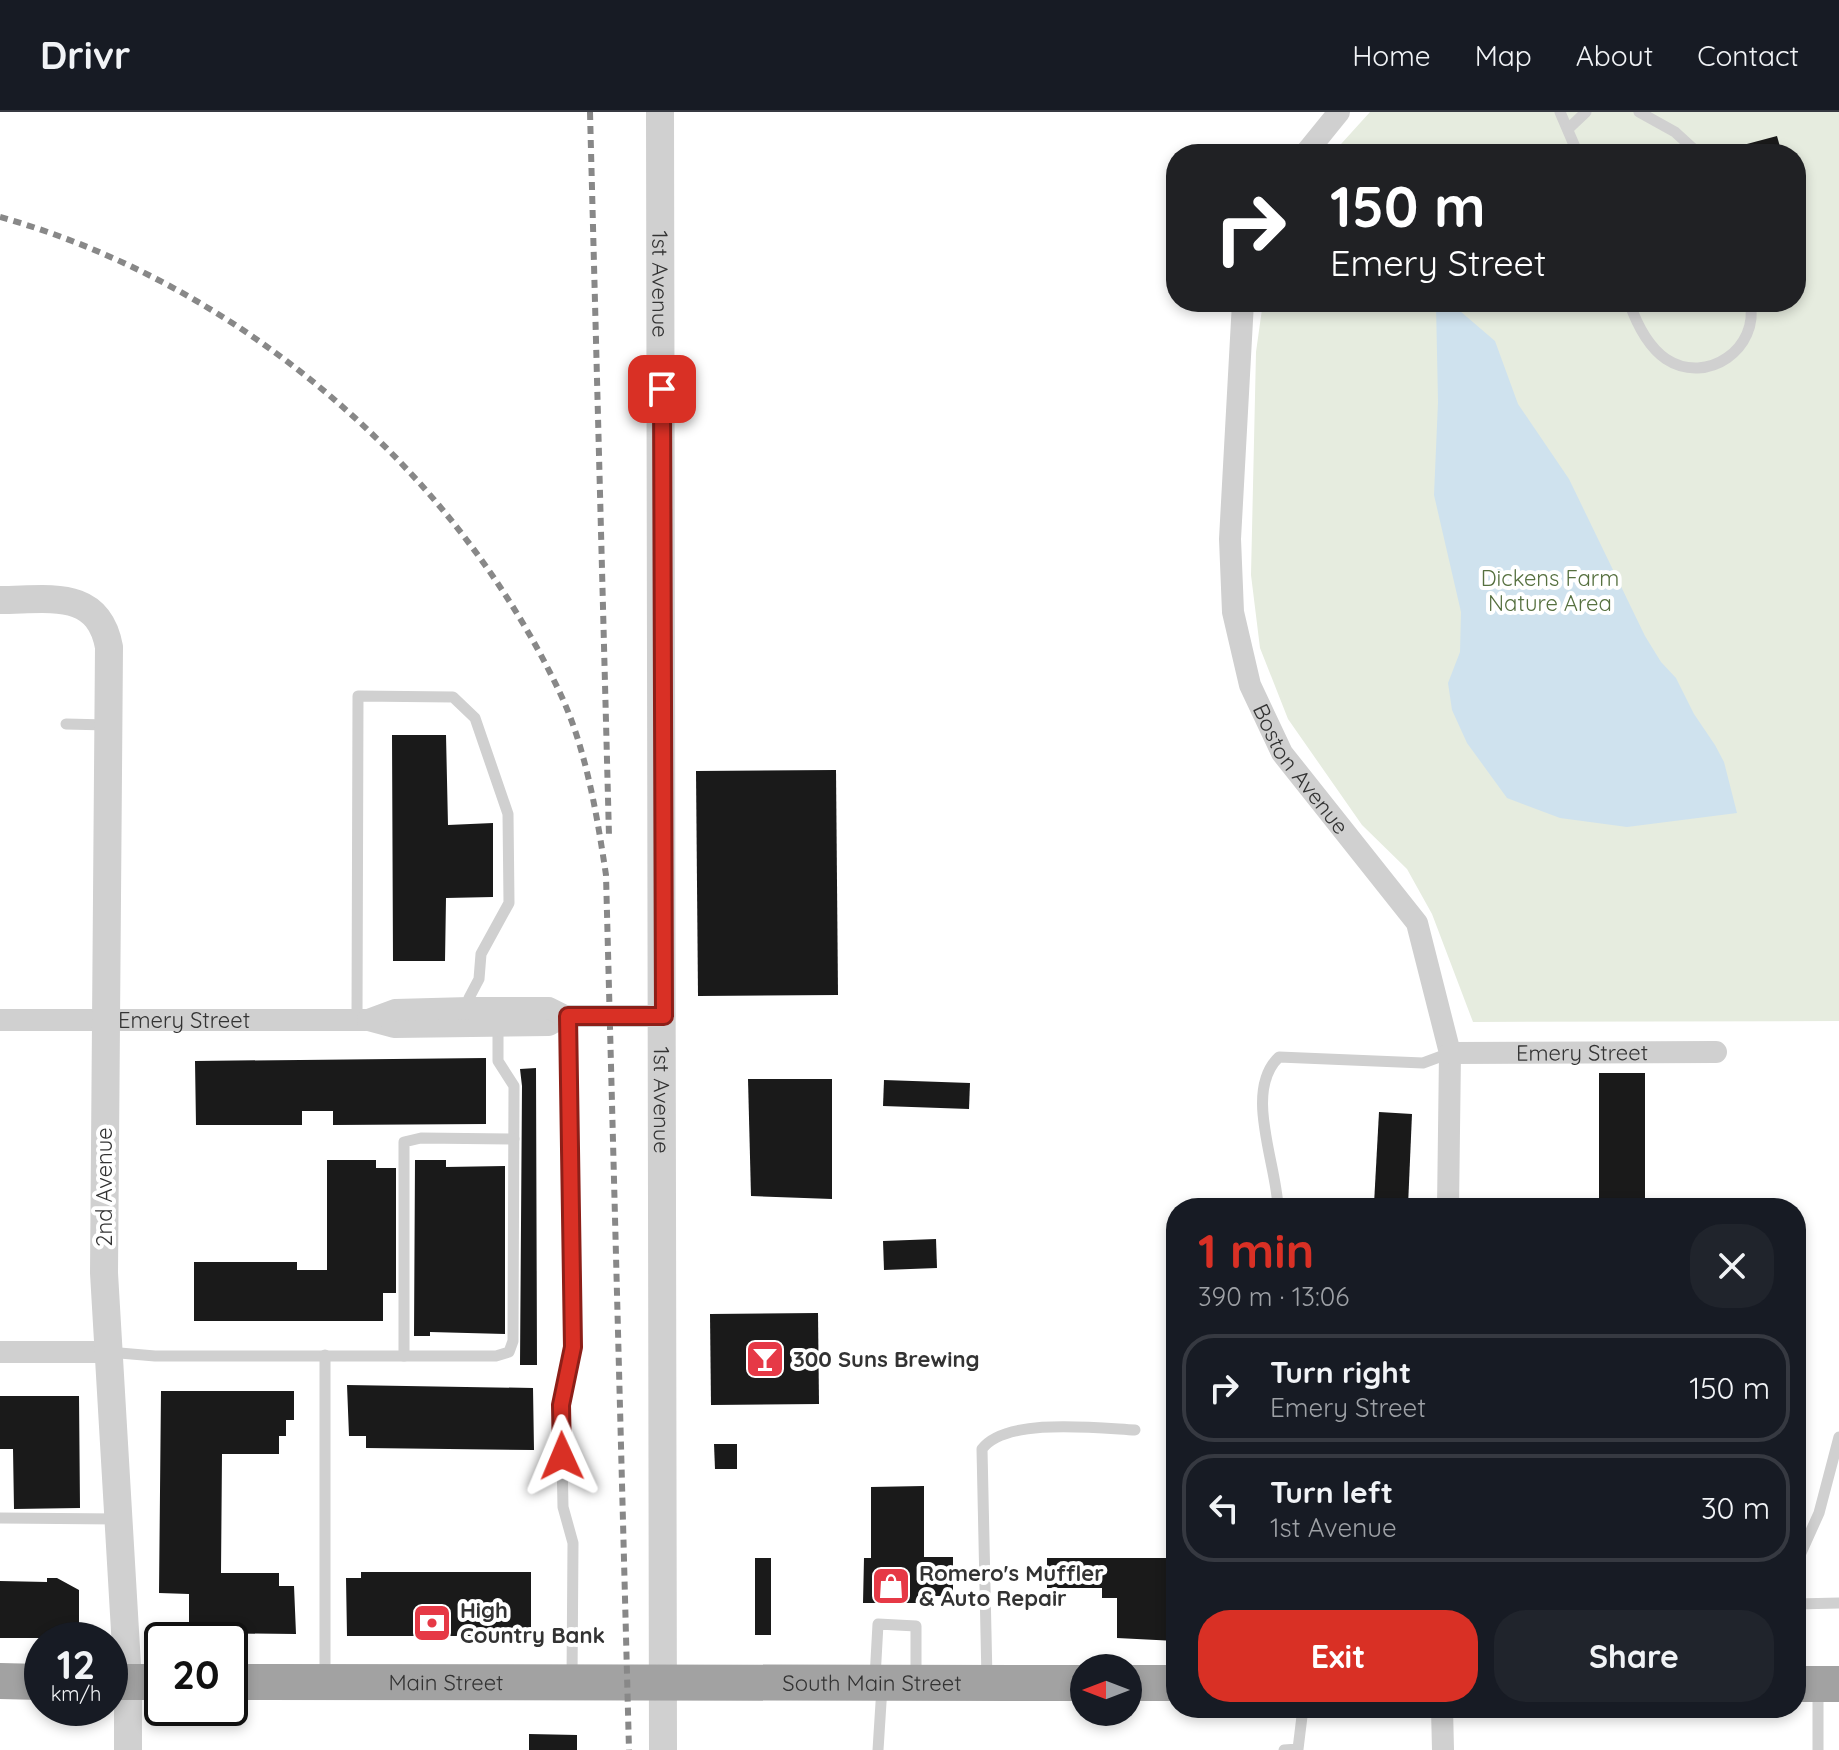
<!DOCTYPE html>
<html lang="en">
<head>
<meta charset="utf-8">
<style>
  :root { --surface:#171b24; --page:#20242c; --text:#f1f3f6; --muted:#9ea1a6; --line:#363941; --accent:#d93025 }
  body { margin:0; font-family:Quicksand,sans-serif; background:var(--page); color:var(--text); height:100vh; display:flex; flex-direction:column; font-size:30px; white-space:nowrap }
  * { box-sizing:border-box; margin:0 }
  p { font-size:26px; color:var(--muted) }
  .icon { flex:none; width:44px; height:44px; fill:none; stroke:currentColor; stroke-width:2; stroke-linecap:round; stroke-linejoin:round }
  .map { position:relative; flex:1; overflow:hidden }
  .drawer { position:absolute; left:1166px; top:1086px; width:640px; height:520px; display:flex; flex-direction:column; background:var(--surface); border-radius:32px; box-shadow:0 4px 12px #0003 }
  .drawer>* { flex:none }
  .hud { position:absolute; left:1166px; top:32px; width:640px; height:168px; border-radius:32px; box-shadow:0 4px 12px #0003; background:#202124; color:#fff; overflow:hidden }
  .needle { width:52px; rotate:270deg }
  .fabs { position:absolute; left:1070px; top:1542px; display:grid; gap:16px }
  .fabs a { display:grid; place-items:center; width:72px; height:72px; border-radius:50%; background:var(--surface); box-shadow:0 4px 12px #0003; font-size:40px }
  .speed { position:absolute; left:24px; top:1510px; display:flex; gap:16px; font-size:40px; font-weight:700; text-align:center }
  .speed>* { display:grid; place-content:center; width:104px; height:104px; border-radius:50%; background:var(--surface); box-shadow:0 4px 12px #0003; line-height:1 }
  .speed small { font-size:20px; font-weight:400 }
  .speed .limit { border:4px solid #111; border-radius:12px; background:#fff; color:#111 }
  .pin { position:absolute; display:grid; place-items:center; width:68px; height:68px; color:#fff; margin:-34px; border-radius:16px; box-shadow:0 4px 12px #0006 }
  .me { position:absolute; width:88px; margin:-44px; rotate:359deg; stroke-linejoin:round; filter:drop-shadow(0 0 6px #0008) }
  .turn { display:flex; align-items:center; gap:28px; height:168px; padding:0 32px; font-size:36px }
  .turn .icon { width:104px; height:104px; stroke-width:2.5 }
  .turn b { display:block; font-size:56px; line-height:68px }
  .round { display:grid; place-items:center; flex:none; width:84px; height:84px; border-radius:32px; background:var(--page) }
  .overview { display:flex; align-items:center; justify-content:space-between; height:136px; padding:0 32px }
  h1 { font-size:48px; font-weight:800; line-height:60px; color:var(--accent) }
  .action { display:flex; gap:16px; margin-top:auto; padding:16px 32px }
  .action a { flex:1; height:92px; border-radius:32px; background:var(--accent); color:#fff; font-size:32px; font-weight:800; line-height:92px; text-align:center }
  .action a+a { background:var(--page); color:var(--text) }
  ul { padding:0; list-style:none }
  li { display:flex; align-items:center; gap:24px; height:108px; margin:0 16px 12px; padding:0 16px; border:4px solid var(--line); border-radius:32px }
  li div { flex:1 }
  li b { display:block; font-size:30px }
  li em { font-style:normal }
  header { display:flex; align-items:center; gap:48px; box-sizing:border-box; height:112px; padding:0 40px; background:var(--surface); border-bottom:2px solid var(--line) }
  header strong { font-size:38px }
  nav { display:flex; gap:44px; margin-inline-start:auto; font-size:28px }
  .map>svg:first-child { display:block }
  .green { fill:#e6ecdf }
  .water { fill:#cfe2ee }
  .building { fill:#1a1a1a }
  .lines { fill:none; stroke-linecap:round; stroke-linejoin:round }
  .service { stroke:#d0d0d0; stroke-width:11 }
  .minor { stroke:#d0d0d0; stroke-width:22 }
  .tertiary { stroke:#d0d0d0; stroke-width:28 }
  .trunk { stroke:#a2a2a2; stroke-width:36 }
  .rail { stroke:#888; stroke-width:6; stroke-dasharray:8 6; stroke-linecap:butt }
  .route-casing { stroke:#8d1f18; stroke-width:20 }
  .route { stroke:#d93025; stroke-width:14 }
  .labels { text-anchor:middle; stroke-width:8; stroke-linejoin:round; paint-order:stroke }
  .street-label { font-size:22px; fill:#333; stroke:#fff }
  .park-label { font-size:22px; fill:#56703f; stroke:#fff }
  .poi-label { font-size:22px; font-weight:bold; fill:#333; stroke:#fff; text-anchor:start }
</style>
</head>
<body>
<header>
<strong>Drivr</strong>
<nav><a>Home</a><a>Map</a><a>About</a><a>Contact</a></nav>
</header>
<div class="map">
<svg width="1839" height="1638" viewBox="0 0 1839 1638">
  <rect width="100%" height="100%" fill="#fff"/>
  <path class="green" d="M 1370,0 L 1839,0 L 1839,909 L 1473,910 L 1432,802 L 1407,757 L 1362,713 L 1288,607 L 1260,536 L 1251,463 L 1256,240 L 1263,190 L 1796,190 L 1796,42 L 1332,42 Z"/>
  <path class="water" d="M 1436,192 L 1460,199 L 1495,229 L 1518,292 L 1569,367 L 1645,524 L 1661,550 L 1676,566 L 1694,602 L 1715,633 L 1724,650 L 1737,701 L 1627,715 L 1560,706 L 1507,686 L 1467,631 L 1452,598 L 1448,571 L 1460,540 L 1461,500 L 1434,383 L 1438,290 Z"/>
  <g class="building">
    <path d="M 1777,24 L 1782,42 L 1729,42 L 1728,37 Z"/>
    <path d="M 392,623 L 446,623 L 448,713 L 493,711 L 493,785 L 446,786 L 445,849 L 393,849 Z"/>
    <path d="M 836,658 L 838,883 L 698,884 L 696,659 Z"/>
    <path d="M 486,946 L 486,1012 L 333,1013 L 333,999 L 302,999 L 302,1013 L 196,1013 L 195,949 Z"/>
    <path d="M 536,956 L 537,1253 L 520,1253 L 522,974 L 520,957 Z"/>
    <rect x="1599" y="961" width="46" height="135"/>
    <path d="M 748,967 L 832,967 L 832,1087 L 751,1084 Z"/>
    <path d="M 884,968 L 970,971 L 969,997 L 883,994 Z"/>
    <path d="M 1379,1000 L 1412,1002 L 1408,1094 L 1374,1092 Z"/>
    <path d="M 327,1048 L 376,1048 L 376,1056 L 396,1056 L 396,1181 L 383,1181 L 383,1209 L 194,1209 L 194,1150 L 297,1150 L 297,1158 L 327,1158 Z"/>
    <path d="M 415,1048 L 446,1048 L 446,1055 L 505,1054 L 505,1222 L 430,1220 L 430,1224 L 414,1224 Z"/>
    <path d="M 936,1127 L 937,1156 L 884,1158 L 883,1129 Z"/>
    <path d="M 818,1201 L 819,1292 L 711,1293 L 710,1202 Z"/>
    <path d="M 347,1273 L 533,1276 L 534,1338 L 366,1336 L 366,1324 L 349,1324 Z"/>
    <path d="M 161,1279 L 294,1279 L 294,1308 L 286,1308 L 286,1324 L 279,1324 L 279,1342 L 222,1342 L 221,1461 L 279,1461 L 279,1474 L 294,1474 L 296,1522 L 189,1521 L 189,1482 L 159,1481 Z"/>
    <path d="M 0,1284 L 79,1284 L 80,1396 L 14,1397 L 13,1337 L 0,1337 Z"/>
    <path d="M 714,1332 L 737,1332 L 737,1357 L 715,1357 Z"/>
    <path d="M 924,1374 L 924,1445 L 953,1445 L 953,1484 L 925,1484 L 925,1491 L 863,1491 L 864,1446 L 871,1446 L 871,1375 Z"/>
    <rect x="755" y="1446" width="16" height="77"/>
    <path d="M 1047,1446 L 1176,1446 L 1176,1529 L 1117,1526 L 1117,1486 L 1102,1486 L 1102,1476 L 1047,1476 Z"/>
    <path d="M 361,1460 L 531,1460 L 531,1524 L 347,1524 L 346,1466 L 361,1466 Z"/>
    <path d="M 47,1466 L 57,1466 L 79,1478 L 79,1526 L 0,1526 L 0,1469 L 47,1470 Z"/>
    <path d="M 529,1622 L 577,1623 L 577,1638 L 529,1638 Z"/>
  </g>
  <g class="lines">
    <g class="service">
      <path d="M 1560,0 L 1578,42"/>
      <path d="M 1639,0 L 1675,20 L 1699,42"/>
      <path d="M 1568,17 L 1586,0"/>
      <path d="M 1629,190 C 1636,210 1647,234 1666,247 C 1707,274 1760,236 1750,190"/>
      <path d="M 66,612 L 107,613"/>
      <path d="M 568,904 L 573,1235 L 561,1293 L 563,1395 L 573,1431 L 572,1567"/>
      <path d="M 357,908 L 358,584 L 453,585 L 475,606 L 508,702 L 509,791 L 481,842 L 479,867 L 469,886 L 469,896"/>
      <path d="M 1278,1096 C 1277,1052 1243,979 1279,945 L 1423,951 L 1450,941"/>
      <path d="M 108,1240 L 155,1244 L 496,1244 L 509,1240 L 513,1229 L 514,974 L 498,949 L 498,914"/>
      <path d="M 325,1243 L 325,1566"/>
      <path d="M 404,1244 L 404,1030 L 421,1026 L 514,1027"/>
      <path d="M 0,1406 L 118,1407"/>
      <path d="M 1796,1452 L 1819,1401 L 1839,1325"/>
      <path d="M 1796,1492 L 1839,1491"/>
      <path d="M 875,1566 L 878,1512 L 916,1514 L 916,1565"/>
      <path d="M 987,1567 L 982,1337 C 1006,1305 1097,1316 1135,1318"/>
      <path d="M 878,1638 L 882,1575"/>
      <path d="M 1284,1638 L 1298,1637 L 1303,1596"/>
      <path d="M 1818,1638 L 1818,1575"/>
    </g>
    <g class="minor">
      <path d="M 1305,42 L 1339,0"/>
      <path id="s1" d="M 1243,190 L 1230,427 L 1233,500 L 1250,573 L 1282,641 L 1417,811 L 1450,941 L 1448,1096"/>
      <path id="s2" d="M 0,908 L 368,908 L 394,915 L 549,913 L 565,904"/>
      <path d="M 368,908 L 395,898 L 469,896 L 549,896 L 565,904 L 664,904"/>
      <path id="s3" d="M 1450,941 L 1716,940"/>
      <path d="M 0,1240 L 107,1240"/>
      <path d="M 1442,1596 L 1443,1638"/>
    </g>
    <g class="tertiary">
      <path id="s4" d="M 660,0 L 663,1638"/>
      <path d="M 0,488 C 49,488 98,476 109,535 L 104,1161 L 128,1570 L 128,1638"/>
    </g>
    <g class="trunk">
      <path d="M 0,1569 L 42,1570"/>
      <path d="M 110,1570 L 162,1570"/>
      <path id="s5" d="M 230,1570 L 1084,1571"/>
      <path d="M 1128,1571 L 1176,1571"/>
      <path d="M 1796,1572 L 1839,1572"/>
    </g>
    <g class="rail">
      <path d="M 590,0 L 609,724"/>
      <path d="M 0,105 C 239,172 454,356 560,581 C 586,636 597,703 606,763 L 629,1638"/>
    </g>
  </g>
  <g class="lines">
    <g class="route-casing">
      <path id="route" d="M 562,1344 L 561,1293 L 573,1235 L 568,904 L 664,904 L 662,277"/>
    </g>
    <use href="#route" class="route"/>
  </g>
  <defs>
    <g id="bar-square" transform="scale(2)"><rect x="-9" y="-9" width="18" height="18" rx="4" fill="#e63946" stroke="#fff"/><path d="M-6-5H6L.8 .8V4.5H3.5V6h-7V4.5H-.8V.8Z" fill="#fff"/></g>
    <g id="shop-square" transform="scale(2)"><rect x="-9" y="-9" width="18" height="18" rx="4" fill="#e63946" stroke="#fff"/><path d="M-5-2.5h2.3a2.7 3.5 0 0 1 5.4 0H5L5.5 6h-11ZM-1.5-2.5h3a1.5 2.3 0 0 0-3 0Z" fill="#fff"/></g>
    <g id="bank-square" transform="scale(2)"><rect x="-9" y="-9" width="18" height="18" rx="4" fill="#e63946" stroke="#fff"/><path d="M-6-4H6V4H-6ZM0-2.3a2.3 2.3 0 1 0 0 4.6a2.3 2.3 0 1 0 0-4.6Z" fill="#fff"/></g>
  </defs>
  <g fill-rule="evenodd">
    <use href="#bar-square" x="765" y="1247"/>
    <use href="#shop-square" x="891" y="1474"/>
    <use href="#bank-square" x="432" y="1511"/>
  </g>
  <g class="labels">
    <g class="street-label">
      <text dy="8" stroke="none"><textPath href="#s4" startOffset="172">1st Avenue</textPath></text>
      <text dy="8" stroke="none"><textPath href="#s1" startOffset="484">Boston Avenue</textPath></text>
      <text dy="8" stroke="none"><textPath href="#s2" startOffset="184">Emery Street</textPath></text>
      <text dy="8" stroke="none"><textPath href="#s3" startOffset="132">Emery Street</textPath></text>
      <text dy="8" stroke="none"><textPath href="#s4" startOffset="988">1st Avenue</textPath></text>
      <text transform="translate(104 1075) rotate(-90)" y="8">2nd Avenue</text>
      <text dy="8" stroke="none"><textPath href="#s5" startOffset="642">South Main Street</textPath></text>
      <text dy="8" stroke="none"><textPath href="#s5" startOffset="216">Main Street</textPath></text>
    </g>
    <g class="park-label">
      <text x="1550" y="474">Dickens Farm<tspan x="1550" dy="25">Nature Area</tspan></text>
    </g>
    <g class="poi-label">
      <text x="793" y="1255">300 Suns Brewing</text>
      <text x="919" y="1469">Romero's Muffler<tspan x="919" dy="25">&amp; Auto Repair</tspan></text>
      <text x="460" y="1506">High<tspan x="460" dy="25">Country Bank</tspan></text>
    </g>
  </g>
</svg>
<div class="fabs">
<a><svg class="needle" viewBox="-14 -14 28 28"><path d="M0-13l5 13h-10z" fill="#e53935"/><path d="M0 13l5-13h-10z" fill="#9ea1a6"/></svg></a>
</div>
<div class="speed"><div>12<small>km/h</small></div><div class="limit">20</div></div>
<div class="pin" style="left:662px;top:277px;background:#d93025"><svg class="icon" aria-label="arrive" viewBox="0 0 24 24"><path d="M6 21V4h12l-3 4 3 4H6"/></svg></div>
<svg class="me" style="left:562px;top:1344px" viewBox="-20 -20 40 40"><path d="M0-17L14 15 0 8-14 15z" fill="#d93025" stroke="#fff" stroke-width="4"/></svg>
<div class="hud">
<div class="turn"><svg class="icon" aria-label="right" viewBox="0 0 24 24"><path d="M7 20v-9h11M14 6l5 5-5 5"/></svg><div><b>150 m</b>Emery Street</div></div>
</div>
<section class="drawer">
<div class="overview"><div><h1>1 min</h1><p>390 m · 13:06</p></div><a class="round"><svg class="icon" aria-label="close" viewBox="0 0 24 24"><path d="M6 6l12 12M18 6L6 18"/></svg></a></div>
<ul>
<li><svg class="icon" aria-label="right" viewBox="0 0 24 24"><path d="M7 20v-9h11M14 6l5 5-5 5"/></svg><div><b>Turn right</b><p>Emery Street</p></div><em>150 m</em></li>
<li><svg class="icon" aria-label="left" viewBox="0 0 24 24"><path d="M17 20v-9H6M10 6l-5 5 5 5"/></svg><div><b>Turn left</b><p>1st Avenue</p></div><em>30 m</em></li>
</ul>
<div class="action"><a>Exit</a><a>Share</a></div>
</section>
</div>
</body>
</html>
